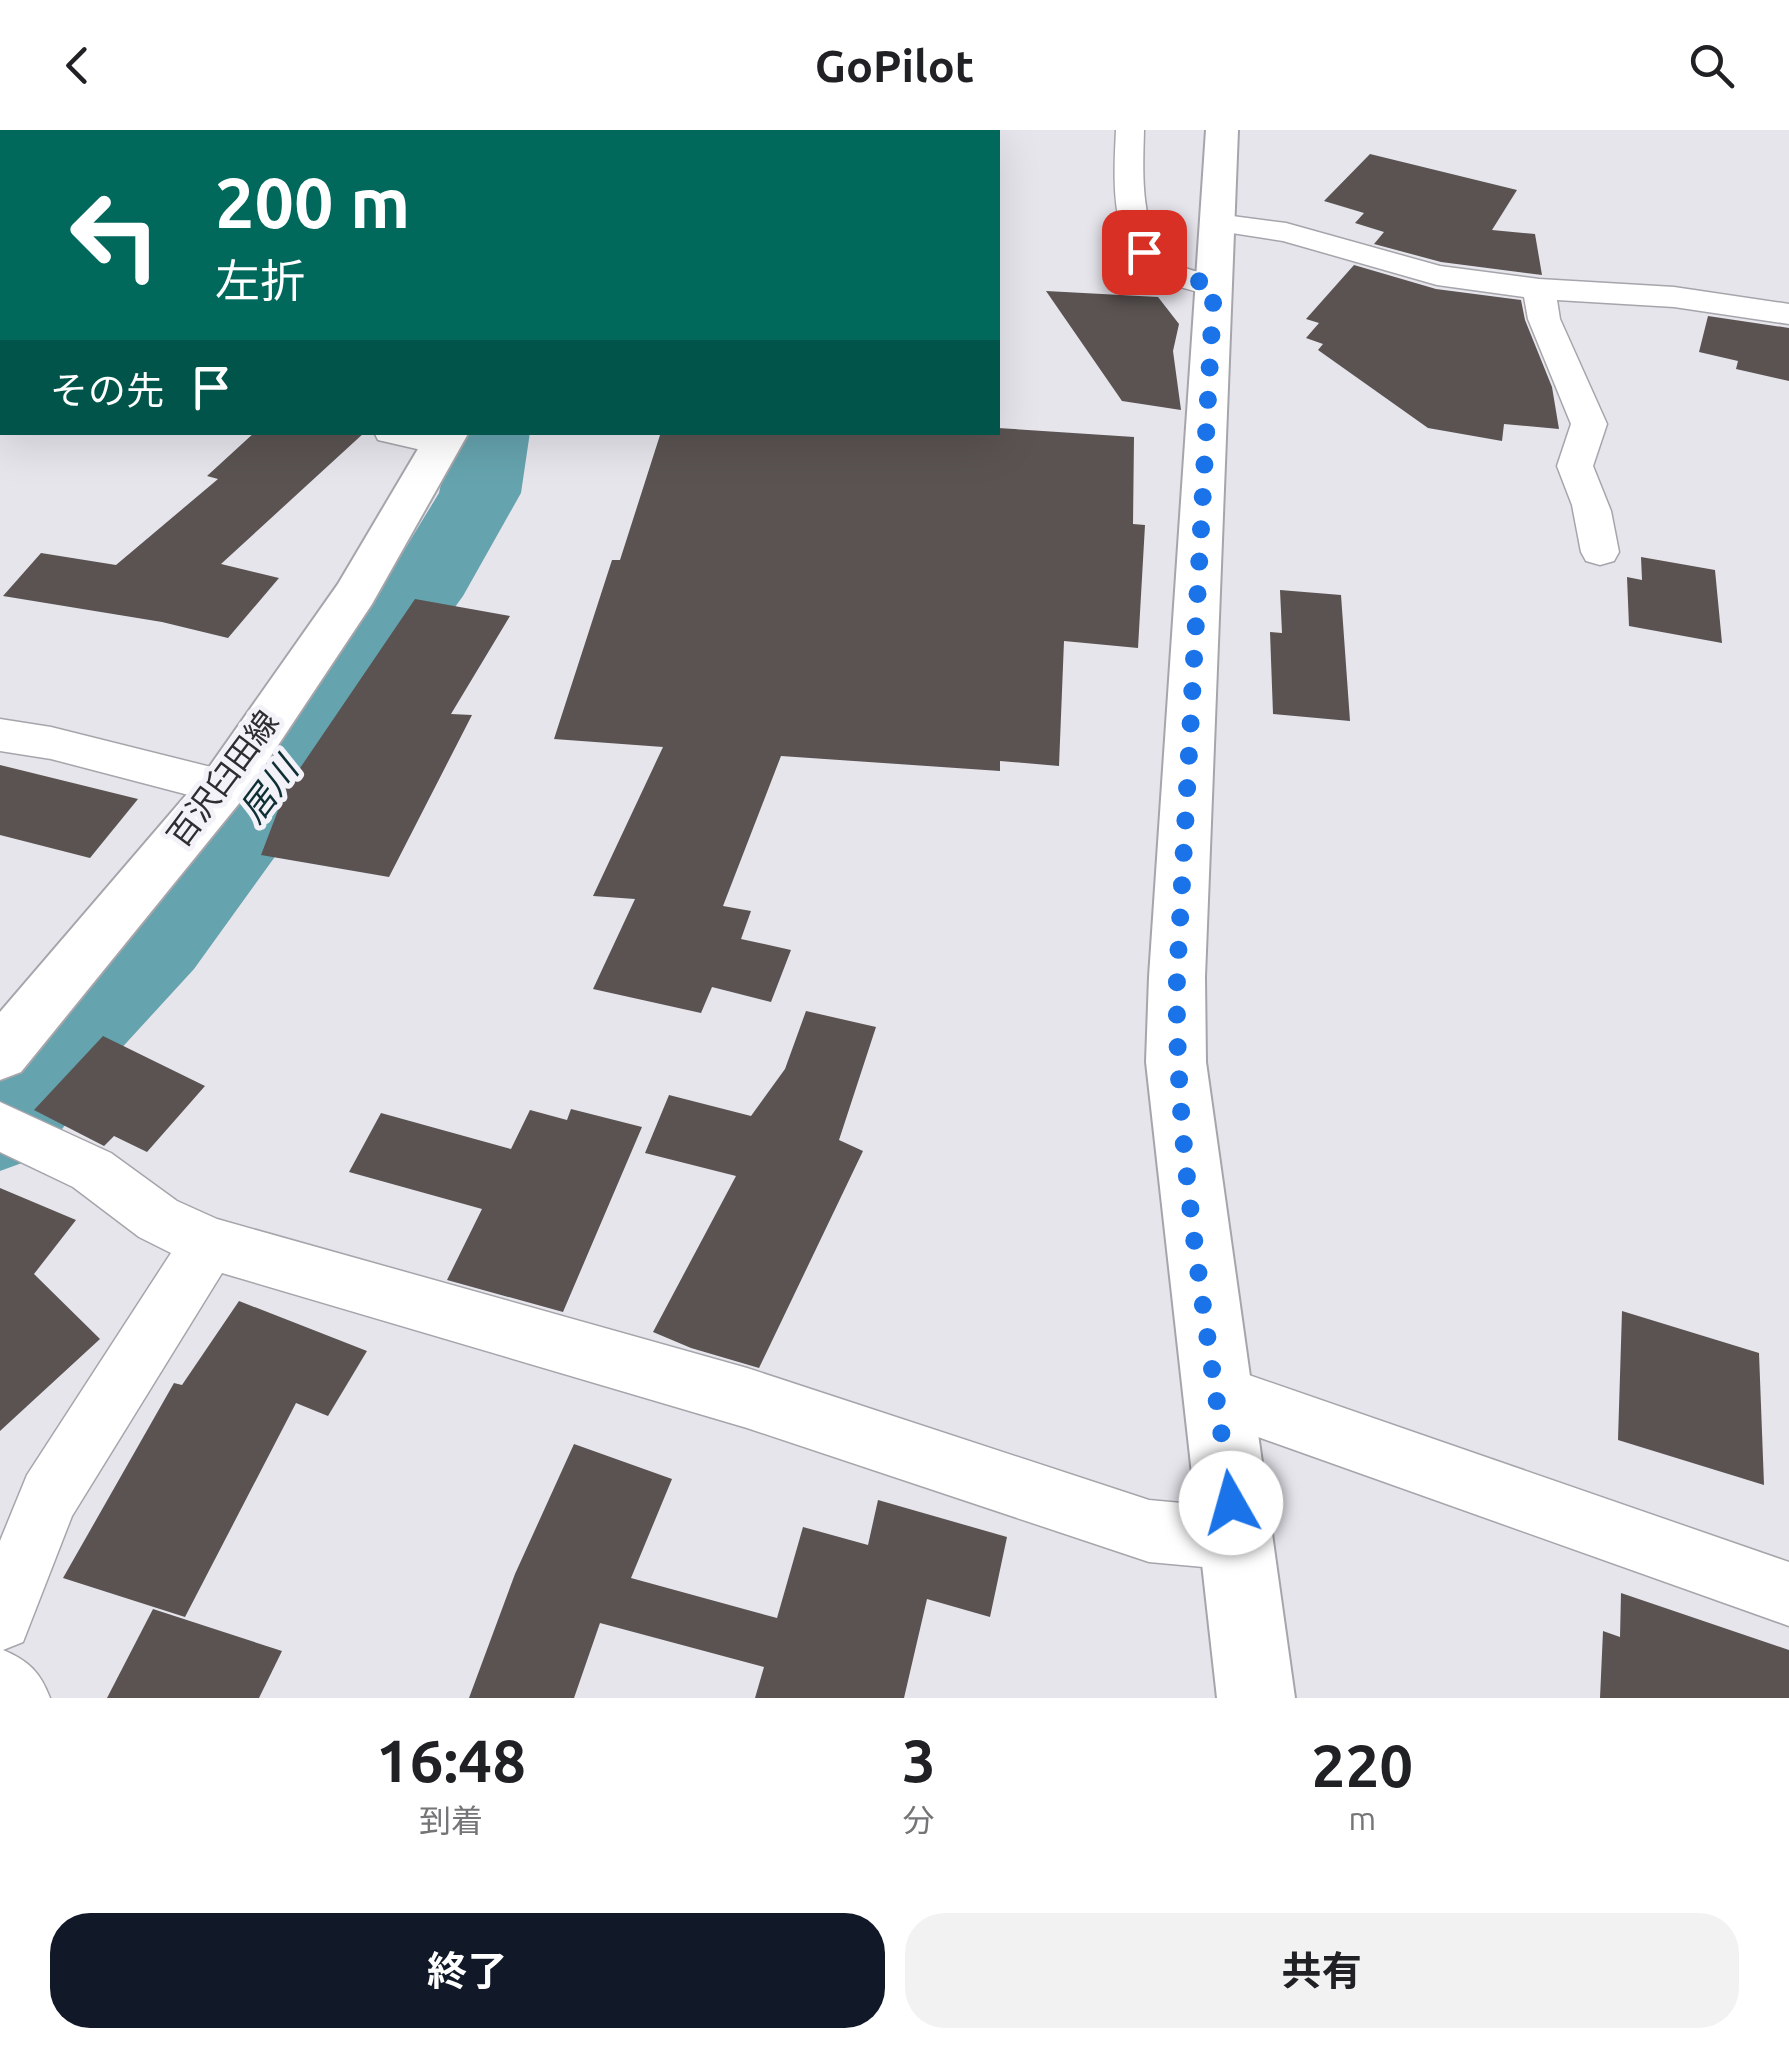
<!DOCTYPE html>
<html lang="ja">
<head>
<meta charset="utf-8">
<style>
  :root { --surface:#fff; --page:#f2f2f2; --text:#202124; --muted:#757577; --accent:#111827 }
  body { margin:0; font-family:Ubuntu,"Noto Sans JP",sans-serif; background:var(--page); color:var(--text); height:100vh; display:flex; flex-direction:column; font-size:38px; white-space:nowrap }
  * { box-sizing:border-box; margin:0 }
  p { font-size:32px; color:var(--muted) }
  .icon { flex:none; width:55px; height:55px; fill:none; stroke:currentColor; stroke-width:2; stroke-linecap:round; stroke-linejoin:round }
  .map { position:relative; height:1568px; overflow:hidden }
  .panel { display:flex; flex-direction:column; background:var(--surface); flex:1 }
  .panel>* { flex:none }
  .top-card { position:absolute; left:0px; top:0px; width:1000px; height:305px; box-shadow:0 10px 40px #0002; background:#00695c; color:#fff; overflow:hidden }
  .pin { position:absolute; display:grid; place-items:center; width:85px; height:85px; color:#fff; margin:-42px; border-radius:20px; box-shadow:0 5px 15px #0006 }
  .me { position:absolute; width:110px; margin:-55px; rotate:353deg; stroke-linejoin:round; filter:drop-shadow(0 0 8px #0008) }
  .turn { display:flex; align-items:center; gap:35px; height:210px; padding:0 50px; font-size:45px }
  .turn .icon { width:130px; height:130px; stroke-width:2.5 }
  .turn b { display:block; font-size:70px; line-height:85px }
  .then { display:flex; align-items:center; height:95px; padding:0 50px; background:#0003; gap:20px; font-size:38px }
  .eta { display:flex; justify-content:space-evenly; align-items:center; height:170px; text-align:center }
  .eta b { font-size:60px; font-weight:700; line-height:70px }
  .button { display:flex; gap:20px; margin-top:auto; padding:20px 50px }
  .button a { flex:1; height:115px; border-radius:40px; background:var(--accent); color:#fff; font-size:40px; font-weight:700; line-height:115px; text-align:center }
  .button a+a { background:var(--page); color:var(--text) }
  header { display:flex; justify-content:space-between; align-items:center; height:130px; padding:0 50px; background:var(--surface); font-size:45px; font-weight:700 }
  .map>svg:first-child { display:block }
  .lines { fill:none; stroke-linecap:round; stroke-linejoin:round }
  .river { fill:#65a3ae; fill-rule:evenodd }
  .building { fill:#5a5352 }
  .street-casing { stroke:#a6a5ab; stroke-width:3 }
  .secondary-casing { stroke:#a6a5ab; stroke-width:4 }
  .street { fill:#fff; fill-rule:evenodd }
  .secondary { fill:#fff; fill-rule:evenodd }
  .route { stroke:#1a73e8; stroke-width:18; stroke-dasharray:0 32.4 }
  .labels { text-anchor:middle; stroke-width:10; stroke-linejoin:round; paint-order:stroke }
  .street-label { font-size:32px; fill:#2e2d30; stroke:#f3f2f9 }
  .water-label { font-size:35px; font-style:italic; fill:#0e2f34; stroke:#f3f2f9 }
</style>
</head>
<body>
<header><svg class="icon" aria-label="back" viewBox="0 0 24 24"><path d="M15 5l-7 7 7 7"/></svg>GoPilot<svg class="icon" aria-label="search" viewBox="0 0 24 24"><circle cx="10" cy="10" r="6"/><path d="M15 15l6 6"/></svg></header>
<div class="map">
<svg width="1789" height="1568" viewBox="0 0 1789 1568">
  <rect width="100%" height="100%" fill="#e6e5ec"/>
  <g class="lines">
    <path class="river" d="M 452,302 L 530,302 L 521,363 L 463,466 L 194,839 L 95,947 L 84,971 L 41,1026 L 0,1041 L 0,903 L 7,888 L 118,777 L 400,427 L 439,363 Z"/>
  </g>
  <g class="building">
    <path d="M 1370,24 L 1517,60 L 1492,100 L 1535,104 L 1542,145 L 1441,132 L 1374,114 L 1384,102 L 1355,93 L 1364,83 L 1324,71 Z"/>
    <path d="M 1354,135 L 1436,159 L 1521,170 L 1525,190 L 1552,257 L 1559,299 L 1504,294 L 1502,311 L 1428,298 L 1318,220 L 1323,214 L 1306,208 L 1319,193 L 1306,189 Z"/>
    <path d="M 1046,161 L 1158,167 L 1179,194 L 1173,221 L 1181,280 L 1122,271 Z"/>
    <path d="M 1708,186 L 1789,198 L 1789,251 L 1736,239 L 1738,231 L 1699,222 Z"/>
    <path d="M 998,298 L 1134,307 L 1133,394 L 1145,395 L 1138,518 L 1064,511 L 1059,636 L 1000,631 L 1000,641 L 781,626 L 723,776 L 751,781 L 741,809 L 791,820 L 771,872 L 712,857 L 701,883 L 593,859 L 635,769 L 593,766 L 663,617 L 554,609 L 612,430 L 620,430 L 661,302 L 998,302 Z"/>
    <path d="M 255,302 L 365,302 L 221,434 L 279,448 L 228,508 L 162,492 L 3,466 L 41,423 L 116,435 L 218,349 L 207,346 Z"/>
    <path d="M 1641,427 L 1715,440 L 1722,513 L 1629,496 L 1627,447 L 1642,450 Z"/>
    <path d="M 1280,460 L 1341,465 L 1350,591 L 1273,584 L 1270,502 L 1282,503 Z"/>
    <path d="M 415,469 L 510,486 L 451,584 L 472,585 L 389,747 L 261,725 L 292,644 L 296,644 Z"/>
    <path d="M 0,635 L 138,669 L 90,728 L 0,705 Z"/>
    <path d="M 806,881 L 876,897 L 839,1010 L 863,1021 L 759,1238 L 691,1218 L 653,1202 L 736,1046 L 645,1023 L 669,965 L 751,986 L 785,939 Z"/>
    <path d="M 103,906 L 205,956 L 147,1022 L 114,1006 L 104,1016 L 34,980 Z"/>
    <path d="M 571,979 L 642,997 L 563,1182 L 447,1150 L 482,1079 L 349,1042 L 381,983 L 511,1019 L 530,980 L 567,990 Z"/>
    <path d="M 0,1058 L 76,1090 L 34,1144 L 100,1209 L 0,1301 Z"/>
    <path d="M 239,1171 L 367,1221 L 328,1286 L 296,1273 L 185,1487 L 63,1448 L 174,1253 L 182,1255 Z"/>
    <path d="M 1622,1181 L 1759,1223 L 1764,1355 L 1618,1310 Z"/>
    <path d="M 574,1314 L 672,1349 L 631,1448 L 777,1488 L 803,1397 L 868,1415 L 878,1370 L 1007,1407 L 990,1487 L 927,1469 L 904,1568 L 755,1568 L 764,1537 L 600,1493 L 574,1568 L 469,1568 L 515,1444 Z"/>
    <path d="M 1621,1463 L 1789,1520 L 1789,1568 L 1600,1568 L 1603,1501 L 1620,1507 Z"/>
    <path d="M 153,1479 L 282,1521 L 259,1568 L 107,1568 Z"/>
  </g>
  <g class="lines">
    <g class="street-casing">
      <g id="street">
        <path d="M 1116,0 L 1144,0 C 1143,44 1137,122 1188,139 C 1202,144 1221,143 1230,156 L 1225,163 C 1209,167 1196,161 1180,157 C 1108,138 1113,61 1116,0 Z"/>
        <path d="M 1217,84 L 1286,93 L 1440,136 L 1539,149 L 1674,157 L 1789,174 L 1789,194 L 1674,177 L 1557,170 L 1560,189 L 1607,294 L 1593,336 L 1611,381 L 1619,422 L 1614,431 L 1600,435 L 1586,431 L 1581,422 L 1572,375 L 1557,336 L 1571,294 L 1528,189 L 1524,167 L 1437,155 L 1283,111 L 1206,99 L 1202,93 L 1206,87 Z"/>
        <path d="M 374,302 L 441,302 L 456,306 L 461,314 L 456,322 L 443,325 L 378,310 Z"/>
        <path d="M 0,589 L 51,597 L 223,640 L 239,645 L 245,657 L 239,669 L 223,674 L 51,629 L 0,621 Z"/>
        <path d="M 0,972 L 111,1023 L 177,1071 L 217,1089 L 747,1238 L 1149,1370 L 1236,1378 L 1258,1387 L 1267,1409 L 1258,1431 L 1236,1440 L 1149,1432 L 747,1298 L 222,1143 L 72,1386 L 23,1512 L 3,1520 C 29,1531 40,1542 50,1568 L 0,1568 L 0,1411 L 27,1345 L 171,1123 L 139,1107 L 73,1057 L 0,1022 Z"/>
        <path d="M 1217,1234 L 1789,1432 L 1789,1496 L 1196,1285 L 1187,1264 L 1196,1243 Z"/>
      </g>
    </g>
    <g class="secondary-casing">
      <g id="secondary">
        <path d="M 1206,0 L 1238,0 L 1205,847 L 1206,932 L 1295,1568 L 1217,1568 L 1146,932 L 1149,847 Z"/>
        <path d="M 428,302 L 469,302 L 372,474 L 241,671 L 21,942 L 0,950 L 0,882 L 205,643 L 338,454 Z"/>
      </g>
    </g>
    <use href="#street" class="street"/>
    <use href="#secondary" class="secondary"/>
  </g>
  <g class="lines">
    <path class="route" d="M 1144,122 L 1157,138 L 1214,156 L 1177,847 C 1174,1023 1208,1198 1231,1373"/>
  </g>
  <g class="labels">
    <g class="street-label">
      <text transform="translate(223 649) rotate(-53)" y="11">百沢臼田線</text>
    </g>
    <g class="water-label">
      <text transform="translate(269 660) rotate(-53)" y="12">居川</text>
    </g>
  </g>
</svg>
<div class="pin" style="left:1144px;top:122px;background:#d93025"><svg class="icon" aria-label="arrive" viewBox="0 0 24 24"><path d="M6 21V4h12l-3 4 3 4H6"/></svg></div>
<svg class="me" style="left:1231px;top:1373px" viewBox="-20 -20 40 40"><circle r="19" fill="#fff"/><path d="M0-13L10 11 0 6-10 11z" fill="#1a73e8"/></svg>
<div class="top-card">
<div class="turn"><svg class="icon" aria-label="left" viewBox="0 0 24 24"><path d="M17 20v-9H6M10 6l-5 5 5 5"/></svg><div><b>200 m</b>左折</div></div>
<div class="then">その先<svg class="icon" aria-label="arrive" viewBox="0 0 24 24"><path d="M6 21V4h12l-3 4 3 4H6"/></svg></div>
</div>
</div>
<section class="panel">
<div class="eta">
<div><b>16:48</b><p>到着</p></div>
<div><b>3</b><p>分</p></div>
<div><b>220</b><p>m</p></div>
</div>
<div class="button"><a>終了</a><a>共有</a></div>
</section>
</body>
</html>
